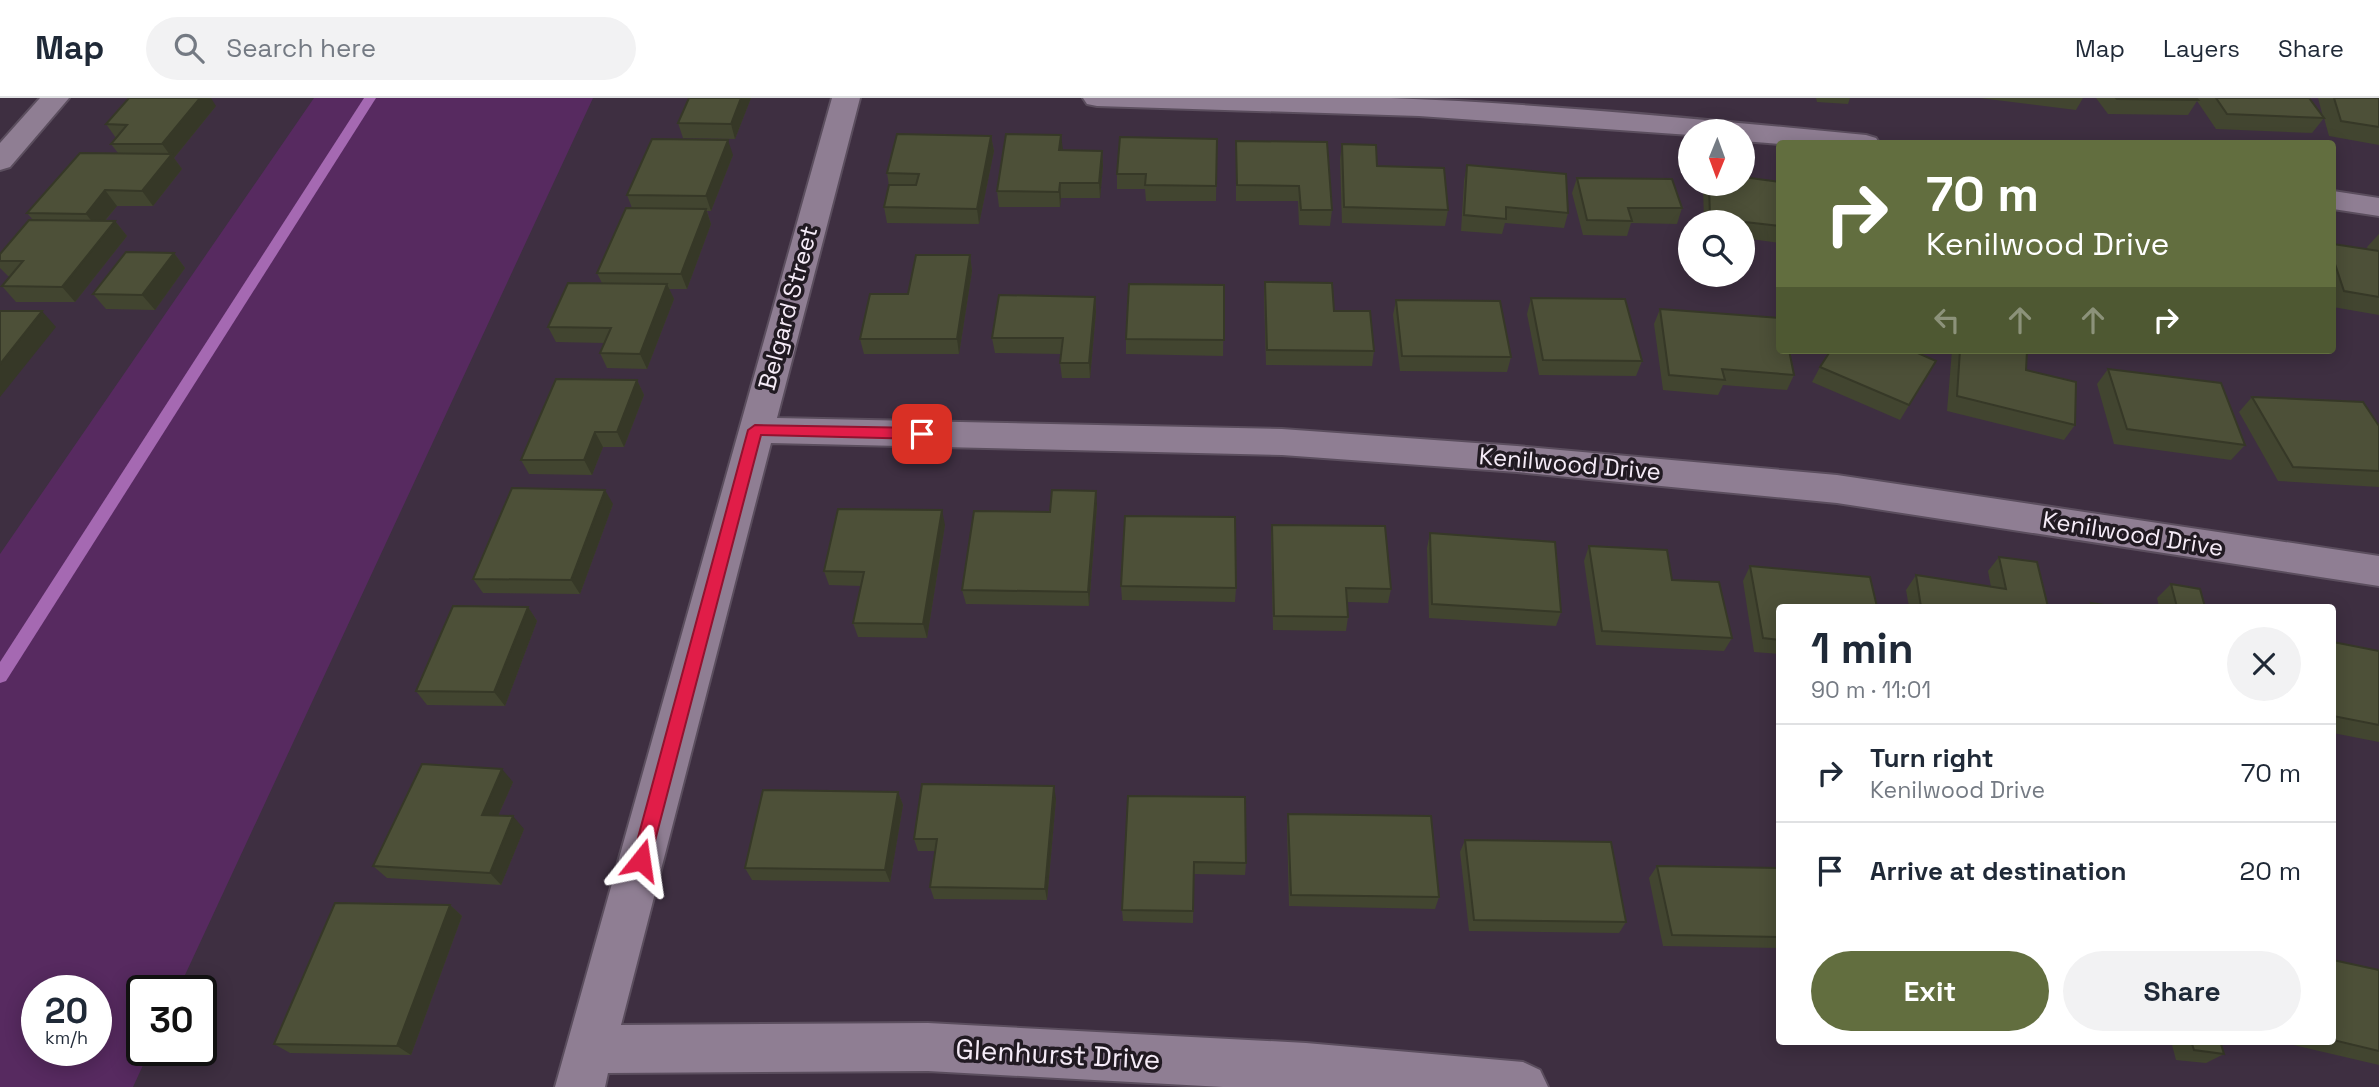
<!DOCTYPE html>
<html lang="en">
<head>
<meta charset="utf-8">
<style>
  :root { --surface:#fff; --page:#f2f2f3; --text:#1f2937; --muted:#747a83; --line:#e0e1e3; --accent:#626e3f }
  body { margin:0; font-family:"Space Grotesk",sans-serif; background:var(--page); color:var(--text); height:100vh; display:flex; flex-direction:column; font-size:26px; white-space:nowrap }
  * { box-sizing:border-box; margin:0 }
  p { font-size:23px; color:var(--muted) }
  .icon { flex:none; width:38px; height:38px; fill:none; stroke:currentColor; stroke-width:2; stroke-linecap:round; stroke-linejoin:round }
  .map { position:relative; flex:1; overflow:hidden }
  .drawer { position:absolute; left:1776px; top:506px; width:560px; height:441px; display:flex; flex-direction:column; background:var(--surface); border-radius:7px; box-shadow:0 4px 18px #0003 }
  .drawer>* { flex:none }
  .hud { position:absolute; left:1776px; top:42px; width:560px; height:214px; border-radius:7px; box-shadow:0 4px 18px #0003; background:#626e3f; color:#fff; overflow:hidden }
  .needle { width:46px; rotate:181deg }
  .buttons { position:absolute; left:1678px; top:21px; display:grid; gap:14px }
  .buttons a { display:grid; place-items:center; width:77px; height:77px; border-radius:50%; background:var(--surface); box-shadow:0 4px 18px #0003; font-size:35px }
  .speed { position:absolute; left:21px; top:877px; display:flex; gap:14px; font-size:35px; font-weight:700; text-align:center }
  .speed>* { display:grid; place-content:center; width:91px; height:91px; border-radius:50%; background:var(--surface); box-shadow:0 4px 18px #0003; line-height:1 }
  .speed small { font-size:18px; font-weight:400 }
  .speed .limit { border:4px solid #111; border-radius:10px; background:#fff; color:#111 }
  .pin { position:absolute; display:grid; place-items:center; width:60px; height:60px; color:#fff; margin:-30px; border-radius:14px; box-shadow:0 4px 10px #0006 }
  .me { position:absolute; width:77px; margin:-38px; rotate:15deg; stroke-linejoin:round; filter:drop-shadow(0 0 5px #0008) }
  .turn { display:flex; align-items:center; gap:24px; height:147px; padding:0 35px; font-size:32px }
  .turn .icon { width:91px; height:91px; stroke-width:2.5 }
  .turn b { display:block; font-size:49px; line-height:60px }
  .lanes { display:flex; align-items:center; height:66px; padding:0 35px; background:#0003; justify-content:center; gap:35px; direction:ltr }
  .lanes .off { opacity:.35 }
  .round { display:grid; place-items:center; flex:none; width:74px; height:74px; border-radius:37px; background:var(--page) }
  .head { display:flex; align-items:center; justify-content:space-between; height:119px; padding:0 35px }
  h1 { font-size:42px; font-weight:600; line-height:52px }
  .button { display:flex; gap:14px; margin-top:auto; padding:14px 35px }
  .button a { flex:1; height:80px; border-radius:42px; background:var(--accent); color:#fff; font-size:28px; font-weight:600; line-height:80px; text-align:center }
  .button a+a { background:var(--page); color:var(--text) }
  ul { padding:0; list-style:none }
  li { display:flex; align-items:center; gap:21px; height:98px; padding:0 35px; border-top:2px solid var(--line) }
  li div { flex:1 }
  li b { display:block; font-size:26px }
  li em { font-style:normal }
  header { display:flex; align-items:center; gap:42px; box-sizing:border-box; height:98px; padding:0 35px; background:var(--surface); border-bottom:2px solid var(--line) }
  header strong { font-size:33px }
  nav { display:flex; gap:38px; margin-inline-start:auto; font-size:24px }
  .search { width:490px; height:63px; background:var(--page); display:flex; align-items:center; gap:18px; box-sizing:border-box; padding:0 24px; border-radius:38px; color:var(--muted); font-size:26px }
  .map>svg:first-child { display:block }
  .green { fill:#572a60; fill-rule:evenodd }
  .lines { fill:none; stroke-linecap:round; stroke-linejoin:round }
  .stream { fill:#a569b2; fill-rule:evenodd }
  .minor-casing { stroke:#5b4e5e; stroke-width:4 }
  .minor { fill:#8f7e93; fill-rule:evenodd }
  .wall { fill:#424530 }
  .shaded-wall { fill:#363827 }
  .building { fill:#4d5038; stroke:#363827; stroke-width:2 }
  .route { fill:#e11d48; stroke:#92132f; stroke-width:2 }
  .labels { text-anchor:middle; stroke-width:7; stroke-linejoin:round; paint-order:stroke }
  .street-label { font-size:24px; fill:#f5ebf7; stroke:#211a22 }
  .near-street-label { font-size:28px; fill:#f5ebf7; stroke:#211a22 }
</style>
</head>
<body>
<header>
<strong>Map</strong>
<div class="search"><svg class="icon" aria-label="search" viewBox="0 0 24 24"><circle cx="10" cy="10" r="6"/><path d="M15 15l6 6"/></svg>Search here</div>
<nav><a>Map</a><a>Layers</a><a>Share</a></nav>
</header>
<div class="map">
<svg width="2379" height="989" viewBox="0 0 2379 989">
  <rect width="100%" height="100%" fill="#3e2f41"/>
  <path class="green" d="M 314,0 L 593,0 L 178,892 L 142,892 L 142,952 L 150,952 L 133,989 L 0,989 L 0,456 ZM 37,892 L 96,892 L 96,952 L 37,952 Z"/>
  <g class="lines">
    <path class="stream" d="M 364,0 L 376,0 L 6,583 L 0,585 L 0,564 Z"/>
    <g class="minor-casing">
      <g id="minor">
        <path d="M 40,0 L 69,0 L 10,69 L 0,72 L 0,45 Z"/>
        <path d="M 832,0 L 860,0 L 777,320 L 1282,331 L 1517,348 L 1837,377 L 2379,458 L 2379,488 L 1837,405 L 1517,374 L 1282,357 L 771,345 L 621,927 L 928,925 L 1306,945 L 1523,964 L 1540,972 L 1548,989 L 1223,989 L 928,973 L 608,975 L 605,989 L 555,989 Z"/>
        <path d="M 1083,0 C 1185,0 1288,0 1391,0 C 1550,6 1708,22 1866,37 L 1876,40 L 1880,46 L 1780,46 L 1743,43 L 1743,33 L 1690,33 L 1690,37 L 1419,18 L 1097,8 L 1087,6 Z"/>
        <path d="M 2333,93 L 2379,100 L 2379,118 L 2333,111 Z"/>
      </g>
    </g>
    <use href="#minor" class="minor"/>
  </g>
  <g class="wall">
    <path d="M 689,0 L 751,0 L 735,41 L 683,40 L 678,25 Z"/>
    <path d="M 1816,0 L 1850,0 L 1848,6 L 1817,4 Z"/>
    <path d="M 1980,0 L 2083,0 L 2076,12 Z"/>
    <path d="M 2096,0 L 2309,0 L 2323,19 L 2318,0 L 2379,0 L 2379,47 L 2329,38 L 2324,20 L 2312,35 L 2216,31 L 2197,3 L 2188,17 L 2108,16 Z"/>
    <path d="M 216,8 L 174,60 L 182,71 L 153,108 L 117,108 L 105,123 L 115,123 L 127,138 L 75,204 L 16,204 L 2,188 L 10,178 L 8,178 L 0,170 L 0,156 L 33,122 L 27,115 L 118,55 L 111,46 L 116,40 L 106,26 Z"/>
    <path d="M 991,38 L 994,53 L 979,126 L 887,125 L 884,109 L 889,88 L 887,75 Z"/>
    <path d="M 1217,41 L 1216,103 L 1146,103 L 1145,91 L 1117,91 L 1117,76 Z"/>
    <path d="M 1236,43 L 1332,112 L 1330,128 L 1299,127 L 1298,103 L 1236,103 Z"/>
    <path d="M 1342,46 L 1448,112 L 1445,128 L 1342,125 L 1340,62 Z"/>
    <path d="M 1063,52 L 1102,53 L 1103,68 L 1100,100 L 1061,100 L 1060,109 L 999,109 L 997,93 Z"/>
    <path d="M 733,57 L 711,113 L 707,113 L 711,126 L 687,191 L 669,191 L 674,201 L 647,271 L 607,270 L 600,255 L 605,245 L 556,244 L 548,229 L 602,185 L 597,175 L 632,110 L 627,97 Z"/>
    <path d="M 1467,67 L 1568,115 L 1564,130 L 1505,125 L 1502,136 L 1461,133 L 1464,83 Z"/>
    <path d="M 1577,80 L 1682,110 L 1677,126 L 1631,125 L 1627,138 L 1583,137 L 1572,95 Z"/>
    <path d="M 1780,84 L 1780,145 L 1743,140 L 1743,124 L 1704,124 L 1703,90 L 1705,86 Z"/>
    <path d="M 2379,136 L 2379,217 L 2333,209 L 2333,146 L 2368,152 L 2367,149 Z"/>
    <path d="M 174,155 L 185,170 L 155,212 L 106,211 L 93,196 Z"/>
    <path d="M 970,157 L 972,173 L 959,256 L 864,256 L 860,241 L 908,196 Z"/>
    <path d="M 1265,184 L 1334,213 L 1374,253 L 1372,268 L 1266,267 L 1264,199 Z"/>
    <path d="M 1224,187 L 1223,258 L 1126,256 L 1126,241 Z"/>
    <path d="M 1095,199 L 1096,214 L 1090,280 L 1062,280 L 1060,265 L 1061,256 L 995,255 L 992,240 Z"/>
    <path d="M 1531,200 L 1642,263 L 1636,278 L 1539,277 L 1527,216 Z"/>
    <path d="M 1396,202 L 1511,259 L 1507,274 L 1400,273 L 1393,217 Z"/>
    <path d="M 1660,211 L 1794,277 L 1787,292 L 1723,287 L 1718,297 L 1663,292 L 1654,226 Z"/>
    <path d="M 1952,252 L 2021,252 L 2026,272 L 2075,327 L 2064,342 L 1947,313 Z"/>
    <path d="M 1936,263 L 1900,322 L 1812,284 L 1820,269 Z"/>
    <path d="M 2108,271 L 2245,347 L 2231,362 L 2114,346 L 2097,286 Z"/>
    <path d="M 637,282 L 644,297 L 624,349 L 603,349 L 592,377 L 529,376 L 521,362 Z"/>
    <path d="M 2252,299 L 2379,328 L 2379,389 L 2278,383 L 2239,314 Z"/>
    <path d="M 613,406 L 580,496 L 483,495 L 473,481 Z"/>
    <path d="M 1097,407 L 1089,508 L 966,506 L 962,492 L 1050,414 Z"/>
    <path d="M 945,427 L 927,540 L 858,539 L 853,525 L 861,488 L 829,487 L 824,473 Z"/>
    <path d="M 1272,427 L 1391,491 L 1388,505 L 1347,504 L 1348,519 L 1346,533 L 1273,532 L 1271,441 Z"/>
    <path d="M 1430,435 L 1561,514 L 1556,528 L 1429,520 L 1427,450 Z"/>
    <path d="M 1589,448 L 1672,482 L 1732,540 L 1724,553 L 1596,547 L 1584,463 Z"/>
    <path d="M 1999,459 L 2048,509 L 1909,509 L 1906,492 L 1916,477 L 1991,489 L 1988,473 Z"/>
    <path d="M 1750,468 L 1780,509 L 1780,556 L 1754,554 L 1743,483 Z"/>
    <path d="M 2171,486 L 2205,509 L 2159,509 L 2157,500 Z"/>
    <path d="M 1121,488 L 1236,490 L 1235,504 L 1122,502 Z"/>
    <path d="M 528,509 L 537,523 L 505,608 L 427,607 L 416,593 Z"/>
    <path d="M 2333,544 L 2379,553 L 2379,644 L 2333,635 Z"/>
    <path d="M 513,684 L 498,718 L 524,731 L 501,787 L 387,780 L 373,768 Z"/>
    <path d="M 898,694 L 903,707 L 890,784 L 752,782 L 745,770 Z"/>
    <path d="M 1128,698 L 1246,765 L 1245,777 L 1194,776 L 1193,825 L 1123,823 L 1122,812 Z"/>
    <path d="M 1056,701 L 1047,802 L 934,801 L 930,789 L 935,753 L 918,753 L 914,741 Z"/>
    <path d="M 1288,716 L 1439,799 L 1435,811 L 1289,808 L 1287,728 Z"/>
    <path d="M 1465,742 L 1626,824 L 1619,835 L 1469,833 L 1460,754 Z"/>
    <path d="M 1657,768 L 1780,770 L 1780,850 L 1663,848 L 1649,780 Z"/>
    <path d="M 450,807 L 462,818 L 411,957 L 290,955 L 274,946 Z"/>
    <path d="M 2333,862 L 2379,872 L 2379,967 L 2276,943 L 2333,943 Z"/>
    <path d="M 2171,943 L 2220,943 L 2224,956 L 2206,965 L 2176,962 Z"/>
  </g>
  <g class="shaded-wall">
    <path d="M 200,0 L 211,0 L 216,8 L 174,60 L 182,71 L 153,108 L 142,93 L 170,57 L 162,46 Z"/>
    <path d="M 741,0 L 751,0 L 735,41 L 731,26 Z"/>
    <path d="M 1061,37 L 1063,52 L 1059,52 Z"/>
    <path d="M 991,38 L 994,53 L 979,126 L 977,111 Z"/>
    <path d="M 728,42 L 733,57 L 711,113 L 706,98 Z"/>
    <path d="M 1102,53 L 1103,68 L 1100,100 L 1099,85 Z"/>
    <path d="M 1060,85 L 1061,100 L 1060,109 L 1059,94 Z"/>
    <path d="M 105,92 L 117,108 L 98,131 L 86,116 Z"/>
    <path d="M 706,111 L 711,126 L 687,191 L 681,176 Z"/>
    <path d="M 115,123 L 127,138 L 75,204 L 62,189 Z"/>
    <path d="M 174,155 L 185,170 L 155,212 L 142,197 Z"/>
    <path d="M 970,157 L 972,173 L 959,256 L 957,241 Z"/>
    <path d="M 667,186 L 674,201 L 647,271 L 640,256 Z"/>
    <path d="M 1095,199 L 1096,214 L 1090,280 L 1089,265 Z"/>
    <path d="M 42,213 L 56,229 L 0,299 L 0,266 Z"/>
    <path d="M 637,282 L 644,297 L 624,349 L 617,334 Z"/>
    <path d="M 595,334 L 603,349 L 592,377 L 584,362 Z"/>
    <path d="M 605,392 L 613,406 L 580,496 L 571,482 Z"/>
    <path d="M 1096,393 L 1097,407 L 1089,508 L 1088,494 Z"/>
    <path d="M 942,412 L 945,427 L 927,540 L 923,526 Z"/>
    <path d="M 528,509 L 537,523 L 505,608 L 494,594 Z"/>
    <path d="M 502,671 L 513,684 L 493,729 L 482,717 Z"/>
    <path d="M 1054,688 L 1056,701 L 1047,802 L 1045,791 Z"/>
    <path d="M 898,694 L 903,707 L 890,784 L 885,772 Z"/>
    <path d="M 513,718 L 524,731 L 501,787 L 490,775 Z"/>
    <path d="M 450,807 L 462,818 L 411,957 L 397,948 Z"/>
  </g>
  <g class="building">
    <path d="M 129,0 L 200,0 L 162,46 L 111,46 L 127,27 L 106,26 Z"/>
    <path d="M 689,0 L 741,0 L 731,26 L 678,25 Z"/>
    <path d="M 2116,0 L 2196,0 L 2198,2 L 2117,1 Z"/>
    <path d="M 2216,0 L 2309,0 L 2324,20 L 2227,16 Z"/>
    <path d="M 2334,0 L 2379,0 L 2379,29 L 2341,23 Z"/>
    <path d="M 897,36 L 991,38 L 977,111 L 884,109 L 889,87 L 916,87 L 919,76 L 887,75 Z"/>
    <path d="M 1006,36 L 1061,37 L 1059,52 L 1102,53 L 1099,85 L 1060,85 L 1059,94 L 997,93 Z"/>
    <path d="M 1120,39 L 1217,41 L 1216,88 L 1145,87 L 1146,76 L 1117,76 Z"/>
    <path d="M 652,41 L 728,42 L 706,98 L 627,97 Z"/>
    <path d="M 1236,43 L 1327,44 L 1332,112 L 1301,112 L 1299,88 L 1237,87 Z"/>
    <path d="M 1342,46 L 1376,47 L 1377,68 L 1444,70 L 1448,112 L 1344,109 Z"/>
    <path d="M 80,55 L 172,56 L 142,93 L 105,92 L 86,116 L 27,115 Z"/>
    <path d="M 1467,67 L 1566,76 L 1568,115 L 1506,109 L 1506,121 L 1464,117 Z"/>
    <path d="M 1743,79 L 1780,84 L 1780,128 L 1710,120 L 1709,86 L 1743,86 Z"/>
    <path d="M 1577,80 L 1672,81 L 1682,110 L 1628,110 L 1632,123 L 1587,122 Z"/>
    <path d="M 626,110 L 706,111 L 681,176 L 597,175 Z"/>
    <path d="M 29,122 L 115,123 L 62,189 L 2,188 L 23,163 L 0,163 L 0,156 Z"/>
    <path d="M 2333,146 L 2379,153 L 2379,199 L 2344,193 L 2333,160 Z"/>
    <path d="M 126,154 L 174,155 L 142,197 L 93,196 Z"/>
    <path d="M 916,157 L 970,157 L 957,241 L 860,241 L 870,196 L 908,196 Z"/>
    <path d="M 1265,184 L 1332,185 L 1334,213 L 1370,213 L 1374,253 L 1267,252 Z"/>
    <path d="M 568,185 L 667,186 L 640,256 L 600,255 L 611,230 L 548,229 Z"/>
    <path d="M 1129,186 L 1224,187 L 1224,242 L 1126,241 Z"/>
    <path d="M 999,197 L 1095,199 L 1089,265 L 1060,265 L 1063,240 L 992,240 Z"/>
    <path d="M 1531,200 L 1625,201 L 1642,263 L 1543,262 Z"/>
    <path d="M 1396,202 L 1500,203 L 1511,259 L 1402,258 Z"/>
    <path d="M 1660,211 L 1780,220 L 1780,252 L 1789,252 L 1794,277 L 1722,271 L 1725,282 L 1669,277 Z"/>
    <path d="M 0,213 L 42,213 L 0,266 Z"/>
    <path d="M 1831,252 L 1911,252 L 1936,263 L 1909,307 L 1820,269 Z"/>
    <path d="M 1960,252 L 2021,252 L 2027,253 L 2026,272 L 2076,284 L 2075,327 L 1957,298 Z"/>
    <path d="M 2108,271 L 2221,285 L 2245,347 L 2127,331 Z"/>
    <path d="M 556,281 L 637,282 L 617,334 L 595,334 L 584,362 L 521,362 Z"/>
    <path d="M 2252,299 L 2363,304 L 2379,328 L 2379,373 L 2293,369 Z"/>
    <path d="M 512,390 L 605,392 L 571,482 L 473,481 Z"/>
    <path d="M 1052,392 L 1096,393 L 1088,494 L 962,492 L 974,413 L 1050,414 Z"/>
    <path d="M 838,411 L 942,412 L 923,526 L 853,525 L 864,474 L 824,473 Z"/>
    <path d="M 1125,418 L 1235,419 L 1236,490 L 1121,488 Z"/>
    <path d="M 1272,427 L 1385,428 L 1391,491 L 1346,490 L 1348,519 L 1274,518 Z"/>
    <path d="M 1430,435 L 1555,444 L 1561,514 L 1432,506 Z"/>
    <path d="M 1589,448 L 1667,452 L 1672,482 L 1719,484 L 1732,540 L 1602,533 Z"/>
    <path d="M 1999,459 L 2037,464 L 2048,509 L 1921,509 L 1916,477 L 2006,491 Z"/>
    <path d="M 1750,468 L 1870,479 L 1877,509 L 1780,509 L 1780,542 L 1763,540 Z"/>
    <path d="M 2171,486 L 2200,491 L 2205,509 L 2177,509 Z"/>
    <path d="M 2091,505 L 2117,509 L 2092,509 Z"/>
    <path d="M 453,508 L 528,509 L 494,594 L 416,593 Z"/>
    <path d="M 2333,544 L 2379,553 L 2379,627 L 2333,618 Z"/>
    <path d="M 422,666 L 502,671 L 482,717 L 513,718 L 490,775 L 373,768 Z"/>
    <path d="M 922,686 L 1054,688 L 1045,791 L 930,789 L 937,741 L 914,741 Z"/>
    <path d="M 763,692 L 898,694 L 885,772 L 745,770 Z"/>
    <path d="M 1128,698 L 1245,699 L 1246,765 L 1194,764 L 1193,813 L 1122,812 Z"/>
    <path d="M 1288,716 L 1431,718 L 1439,799 L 1291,797 Z"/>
    <path d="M 1465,742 L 1611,744 L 1626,824 L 1474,822 Z"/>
    <path d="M 1657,768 L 1780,770 L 1780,839 L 1672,837 Z"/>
    <path d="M 335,805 L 450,807 L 397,948 L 274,946 Z"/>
    <path d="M 2333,862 L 2379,872 L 2379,953 L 2333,942 Z"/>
    <path d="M 2191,943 L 2220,943 L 2224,956 L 2194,952 Z"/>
  </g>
  <path class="route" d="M 755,327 L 922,330 L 929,336 L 922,341 L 761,337 L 650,762 L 648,768 L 641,771 L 635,768 L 632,762 L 748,332 Z"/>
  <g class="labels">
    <g class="street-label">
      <text transform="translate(788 210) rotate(-75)" y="8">Belgard Street</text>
      <text transform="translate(1570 366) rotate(5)" y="8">Kenilwood Drive</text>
      <text transform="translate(2133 436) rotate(9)" y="8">Kenilwood Drive</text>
    </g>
    <g class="near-street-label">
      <text transform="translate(1058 956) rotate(3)" y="10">Glenhurst Drive</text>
    </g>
  </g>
</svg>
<div class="buttons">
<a><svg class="needle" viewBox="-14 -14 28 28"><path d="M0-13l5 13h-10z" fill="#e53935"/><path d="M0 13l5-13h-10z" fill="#747a83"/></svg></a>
<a><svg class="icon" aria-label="search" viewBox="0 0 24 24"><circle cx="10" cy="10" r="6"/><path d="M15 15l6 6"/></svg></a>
</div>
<div class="speed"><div>20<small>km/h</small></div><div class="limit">30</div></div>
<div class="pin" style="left:922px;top:336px;background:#d93025"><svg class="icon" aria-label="arrive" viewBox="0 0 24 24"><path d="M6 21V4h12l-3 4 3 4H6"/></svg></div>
<svg class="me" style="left:641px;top:762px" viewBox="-20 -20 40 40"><path d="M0-17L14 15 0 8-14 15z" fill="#e11d48" stroke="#fff" stroke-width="4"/></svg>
<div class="hud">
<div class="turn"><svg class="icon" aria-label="right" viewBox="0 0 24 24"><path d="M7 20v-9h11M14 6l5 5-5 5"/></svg><div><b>70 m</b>Kenilwood Drive</div></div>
<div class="lanes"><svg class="icon off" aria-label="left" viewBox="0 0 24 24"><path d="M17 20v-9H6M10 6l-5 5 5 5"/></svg><svg class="icon off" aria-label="ahead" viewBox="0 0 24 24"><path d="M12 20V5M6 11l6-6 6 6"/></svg><svg class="icon off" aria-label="ahead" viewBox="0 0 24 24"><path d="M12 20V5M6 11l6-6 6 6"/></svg><svg class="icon" aria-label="right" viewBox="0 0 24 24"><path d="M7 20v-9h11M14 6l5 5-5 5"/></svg></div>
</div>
<section class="drawer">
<div class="head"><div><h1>1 min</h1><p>90 m · 11:01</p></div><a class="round"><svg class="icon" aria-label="close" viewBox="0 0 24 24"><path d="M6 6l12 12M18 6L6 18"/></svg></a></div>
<ul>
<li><svg class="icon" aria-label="right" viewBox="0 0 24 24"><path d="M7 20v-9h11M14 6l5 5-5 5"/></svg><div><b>Turn right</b><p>Kenilwood Drive</p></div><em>70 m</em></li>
<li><svg class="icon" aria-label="arrive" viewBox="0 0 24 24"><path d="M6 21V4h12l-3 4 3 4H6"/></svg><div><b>Arrive at destination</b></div><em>20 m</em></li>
</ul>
<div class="button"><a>Exit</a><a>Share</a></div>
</section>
</div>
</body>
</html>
